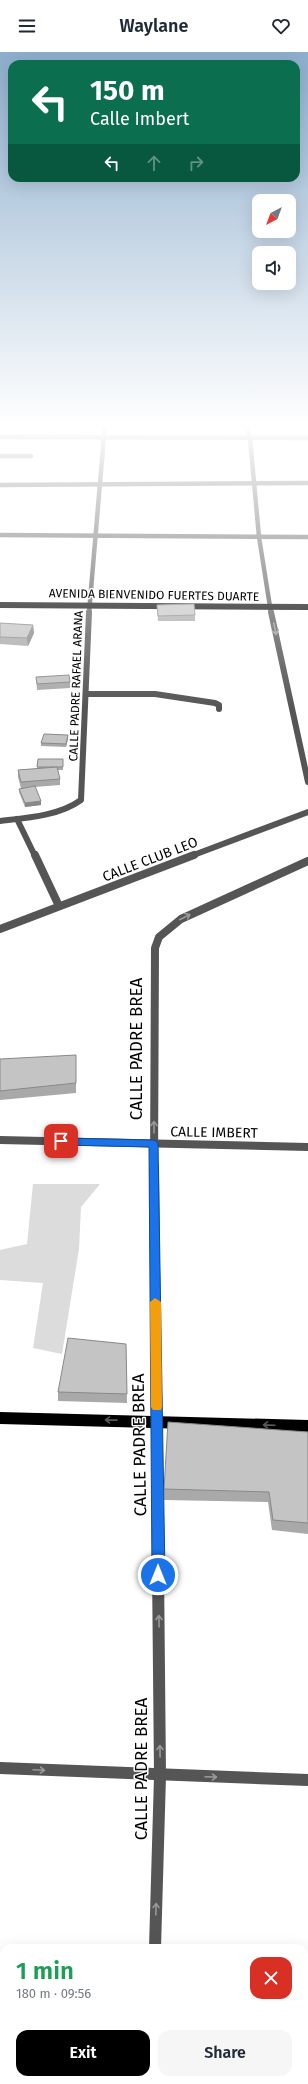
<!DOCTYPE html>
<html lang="en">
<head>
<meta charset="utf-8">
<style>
  :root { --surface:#fff; --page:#f6f6f7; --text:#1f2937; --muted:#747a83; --accent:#000 }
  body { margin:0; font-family:"Fira Sans",sans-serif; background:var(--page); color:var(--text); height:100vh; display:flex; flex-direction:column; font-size:15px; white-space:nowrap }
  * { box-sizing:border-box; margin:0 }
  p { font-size:13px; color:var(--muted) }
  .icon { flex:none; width:22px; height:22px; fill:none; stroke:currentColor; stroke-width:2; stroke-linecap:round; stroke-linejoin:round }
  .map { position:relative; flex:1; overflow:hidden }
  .details { position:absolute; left:0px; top:1892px; width:308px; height:140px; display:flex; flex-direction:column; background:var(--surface); border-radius:12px 12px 0 0; box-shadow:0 4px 16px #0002 }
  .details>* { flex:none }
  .guide { position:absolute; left:8px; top:8px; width:292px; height:122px; border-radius:12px; box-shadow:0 4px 16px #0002; background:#0b6e4f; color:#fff; overflow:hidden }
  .needle { width:26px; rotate:221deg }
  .fabs { position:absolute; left:252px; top:142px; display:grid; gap:8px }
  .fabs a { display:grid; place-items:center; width:44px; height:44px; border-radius:8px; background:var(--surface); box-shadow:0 4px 16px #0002; font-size:20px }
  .pin { position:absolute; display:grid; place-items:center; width:34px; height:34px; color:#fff; margin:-17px; border-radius:8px; box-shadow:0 2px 6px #0006 }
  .me { position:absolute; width:44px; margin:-22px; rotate:0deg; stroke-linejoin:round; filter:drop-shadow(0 0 3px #0008) }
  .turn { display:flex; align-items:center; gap:14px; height:84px; padding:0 16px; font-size:18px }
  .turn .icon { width:52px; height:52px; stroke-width:2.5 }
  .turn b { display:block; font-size:28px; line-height:34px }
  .lanes { display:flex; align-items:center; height:38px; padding:0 16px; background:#0003; justify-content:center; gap:20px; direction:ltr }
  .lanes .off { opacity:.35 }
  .round { display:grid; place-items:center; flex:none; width:42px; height:42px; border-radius:12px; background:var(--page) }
  .head { display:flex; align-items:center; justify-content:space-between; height:68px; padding:0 16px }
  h1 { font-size:24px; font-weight:600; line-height:30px; color:#1e9e55 }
  .cta { display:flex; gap:8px; margin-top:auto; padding:8px 16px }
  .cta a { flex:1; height:46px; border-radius:12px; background:var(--accent); color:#fff; font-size:16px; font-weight:600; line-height:46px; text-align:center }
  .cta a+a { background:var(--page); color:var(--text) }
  header { display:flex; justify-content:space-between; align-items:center; height:52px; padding:0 16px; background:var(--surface); font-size:18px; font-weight:600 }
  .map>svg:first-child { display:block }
  .green { fill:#dcdcdc }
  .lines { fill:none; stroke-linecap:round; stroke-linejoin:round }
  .service { stroke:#555; stroke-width:4.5 }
  .minor-far4 { stroke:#555; stroke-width:4.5 }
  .minor-far3 { stroke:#555; stroke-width:6 }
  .minor-far2 { stroke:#555; stroke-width:8 }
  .minor-far1 { stroke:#555; stroke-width:10 }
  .minor { stroke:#555; stroke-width:12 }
  .primary-far1 { stroke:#000; stroke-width:6 }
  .primary { stroke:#000; stroke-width:12 }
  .wall { fill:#a9a9a9 }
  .shaded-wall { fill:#898989 }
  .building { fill:#c4c4c4; stroke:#898989 }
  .oneway { stroke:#999 }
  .oneway2 { stroke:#595959 }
  .route { fill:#1a73e8; stroke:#114b97 }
  .slow { fill:#f59e0b }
  .labels { text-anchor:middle; stroke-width:3; stroke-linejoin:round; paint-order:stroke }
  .far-street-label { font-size:12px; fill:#000; stroke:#fff }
  .street-label { font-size:14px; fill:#000; stroke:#fff }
  .near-street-label { font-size:17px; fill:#000; stroke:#fff }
</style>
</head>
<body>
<header><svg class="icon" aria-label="menu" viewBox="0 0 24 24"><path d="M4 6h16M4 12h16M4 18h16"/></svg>Waylane<svg class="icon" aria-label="heart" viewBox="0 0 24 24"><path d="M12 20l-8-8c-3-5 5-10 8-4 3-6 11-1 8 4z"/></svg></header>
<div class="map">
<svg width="308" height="2032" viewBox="0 0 308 2032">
  <rect width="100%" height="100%" fill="#fff"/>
  <path class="green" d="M 33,1132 L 100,1132 L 81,1155 L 79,1197 L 62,1302 L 33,1296 L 43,1231 L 0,1228 L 0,1198 L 27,1192 Z"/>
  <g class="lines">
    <path class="service" d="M 0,404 L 31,404"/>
    <g class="minor-far4">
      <path d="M 246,372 L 250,386 L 259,485 L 271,561"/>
      <path d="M 0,385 L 308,386"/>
      <path d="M 0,433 L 308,431"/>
      <path d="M 0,483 L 308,485"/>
      <path d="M 89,561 L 105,372"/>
    </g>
    <g class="minor-far3">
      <path d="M 271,560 L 308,730"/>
      <path d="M 86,642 L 155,642 L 215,651 L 219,653 L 219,657"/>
      <path d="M 17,767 L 35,804"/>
      <path d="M 0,769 C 26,766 59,764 81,748 L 89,560"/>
      <path d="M 191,804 L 308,760"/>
    </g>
    <g class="minor-far2">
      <path d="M 35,803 L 59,854"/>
      <path d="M 0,877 L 194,803"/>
      <path d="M 0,1088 L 308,1095"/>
      <path d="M 154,1117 L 155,896 L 159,885 L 181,867 L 308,809"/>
    </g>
    <path class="minor-far1" d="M 154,1116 L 158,1517"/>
    <g class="minor">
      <path d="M 0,1716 L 308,1728"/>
      <path d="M 155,1896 L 160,1724 L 158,1516"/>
      <path d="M 151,2028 L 151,2032"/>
    </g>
    <path class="primary-far1" d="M 0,553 L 308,555"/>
    <path class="primary" d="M 0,1366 L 308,1374"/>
  </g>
  <g class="wall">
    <path d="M 157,553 L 195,563 L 195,569 L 158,569 Z"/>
    <path d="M 0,571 L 33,573 L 34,581 L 28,594 L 0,592 Z"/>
    <path d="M 36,625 L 70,630 L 70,636 L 37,638 Z"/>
    <path d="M 68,683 L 68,686 L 66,695 L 41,694 L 41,691 Z"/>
    <path d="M 38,707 L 63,707 L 63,718 L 58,718 L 60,727 L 60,733 L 35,735 L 41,753 L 25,755 L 19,740 L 19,737 L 21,736 L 18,725 L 18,718 L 37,717 Z"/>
    <path d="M 0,1007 L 76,1013 L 76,1041 L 0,1048 Z"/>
    <path d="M 126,1292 L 127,1351 L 58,1349 L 58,1340 Z"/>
    <path d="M 308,1380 L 308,1482 L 272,1478 L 268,1450 L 164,1448 L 164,1437 Z"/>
  </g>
  <g class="shaded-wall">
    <path d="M 33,573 L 34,581 L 28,594 L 27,586 Z"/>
    <path d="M 68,683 L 68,686 L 66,695 L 66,692 Z"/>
    <path d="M 41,749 L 41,753 L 25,755 L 25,751 Z"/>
  </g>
  <g class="building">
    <path d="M 194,552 L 195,563 L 158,564 L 157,553 Z"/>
    <path d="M 0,571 L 33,573 L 27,586 L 0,585 Z"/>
    <path d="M 69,623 L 70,630 L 37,632 L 36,625 Z"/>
    <path d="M 44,682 L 68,683 L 66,692 L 41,691 Z"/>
    <path d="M 38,707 L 63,707 L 63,715 L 37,715 Z"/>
    <path d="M 57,715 L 60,727 L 21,730 L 18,718 Z"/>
    <path d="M 35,734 L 41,749 L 25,751 L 19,737 Z"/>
    <path d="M 76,1003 L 76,1031 L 0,1039 L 0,1007 Z"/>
    <path d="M 68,1286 L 126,1292 L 127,1342 L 58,1340 Z"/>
    <path d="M 168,1370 L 308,1380 L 308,1471 L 273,1468 L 269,1440 L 164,1437 Z"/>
  </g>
  <defs><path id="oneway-shaft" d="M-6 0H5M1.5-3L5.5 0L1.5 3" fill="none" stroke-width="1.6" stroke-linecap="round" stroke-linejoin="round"/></defs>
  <g class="oneway">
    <use href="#oneway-shaft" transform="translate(275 577) rotate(78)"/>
    <use href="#oneway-shaft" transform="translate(185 865) rotate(-27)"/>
    <use href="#oneway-shaft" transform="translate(154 1075) rotate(-90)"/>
    <use href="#oneway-shaft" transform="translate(159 1569) rotate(-91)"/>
    <use href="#oneway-shaft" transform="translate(160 1699) rotate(-91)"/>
    <use href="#oneway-shaft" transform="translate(39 1718) rotate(3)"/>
    <use href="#oneway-shaft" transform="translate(211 1725) rotate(2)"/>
    <use href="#oneway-shaft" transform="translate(156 1857) rotate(-88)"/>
  </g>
  <g class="oneway2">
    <use href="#oneway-shaft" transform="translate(111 1368) rotate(-179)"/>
    <use href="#oneway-shaft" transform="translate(269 1373) rotate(-178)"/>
  </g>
  <linearGradient id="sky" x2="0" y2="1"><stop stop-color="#8cadcc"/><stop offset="0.57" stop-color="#fff"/><stop offset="1" stop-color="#fff" stop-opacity="0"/></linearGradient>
  <rect width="308" height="656" fill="url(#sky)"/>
  <path class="route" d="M 61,1086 L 154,1088 L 158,1091 L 165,1523 L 163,1527 L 158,1529 L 154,1527 L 152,1523 L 149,1095 L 61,1093 L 57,1089 Z"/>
  <path class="slow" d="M 155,1246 L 161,1250 L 162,1355 L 161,1358 L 153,1358 L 151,1355 L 150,1250 Z"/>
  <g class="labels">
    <g class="far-street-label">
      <text transform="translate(154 543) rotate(1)" y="4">AVENIDA BIENVENIDO FUERTES DUARTE</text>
      <text transform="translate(76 634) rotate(-88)" y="4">CALLE PADRE RAFAEL ARANA</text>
    </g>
    <g class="street-label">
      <text transform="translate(150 807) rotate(-21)" y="5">CALLE CLUB LEO</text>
      <text transform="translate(214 1080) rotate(1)" y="5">CALLE IMBERT</text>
    </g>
    <g class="near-street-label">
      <text transform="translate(136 997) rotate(-90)" y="6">CALLE PADRE BREA</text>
      <text transform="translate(139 1393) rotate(-91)" y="6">CALLE PADRE BREA</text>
      <text transform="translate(141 1717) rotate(-90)" y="6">CALLE PADRE BREA</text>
    </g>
  </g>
</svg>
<div class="fabs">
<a><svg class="needle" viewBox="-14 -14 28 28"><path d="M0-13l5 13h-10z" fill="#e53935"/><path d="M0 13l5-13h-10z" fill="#747a83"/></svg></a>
<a><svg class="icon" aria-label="sound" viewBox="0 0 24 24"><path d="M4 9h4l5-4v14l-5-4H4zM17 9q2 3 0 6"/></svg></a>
</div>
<div class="pin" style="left:61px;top:1089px;background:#d93025"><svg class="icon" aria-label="arrive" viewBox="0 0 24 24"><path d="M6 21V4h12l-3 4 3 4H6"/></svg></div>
<svg class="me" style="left:158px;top:1523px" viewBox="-20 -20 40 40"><circle r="17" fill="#1a73e8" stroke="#fff" stroke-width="3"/><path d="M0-11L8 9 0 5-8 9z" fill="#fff"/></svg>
<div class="guide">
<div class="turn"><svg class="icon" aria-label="left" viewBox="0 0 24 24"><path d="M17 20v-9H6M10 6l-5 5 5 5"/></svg><div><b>150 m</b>Calle Imbert</div></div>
<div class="lanes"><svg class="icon" aria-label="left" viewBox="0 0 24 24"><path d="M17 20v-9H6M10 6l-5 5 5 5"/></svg><svg class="icon off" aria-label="ahead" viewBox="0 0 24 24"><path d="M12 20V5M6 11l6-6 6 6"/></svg><svg class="icon off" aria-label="right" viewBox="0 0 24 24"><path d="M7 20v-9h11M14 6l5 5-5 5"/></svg></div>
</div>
<section class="details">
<div class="head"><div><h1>1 min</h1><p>180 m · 09:56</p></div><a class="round" style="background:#d93025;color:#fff"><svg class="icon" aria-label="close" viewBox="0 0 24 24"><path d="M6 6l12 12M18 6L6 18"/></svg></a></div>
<div class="cta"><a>Exit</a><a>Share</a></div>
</section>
</div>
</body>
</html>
